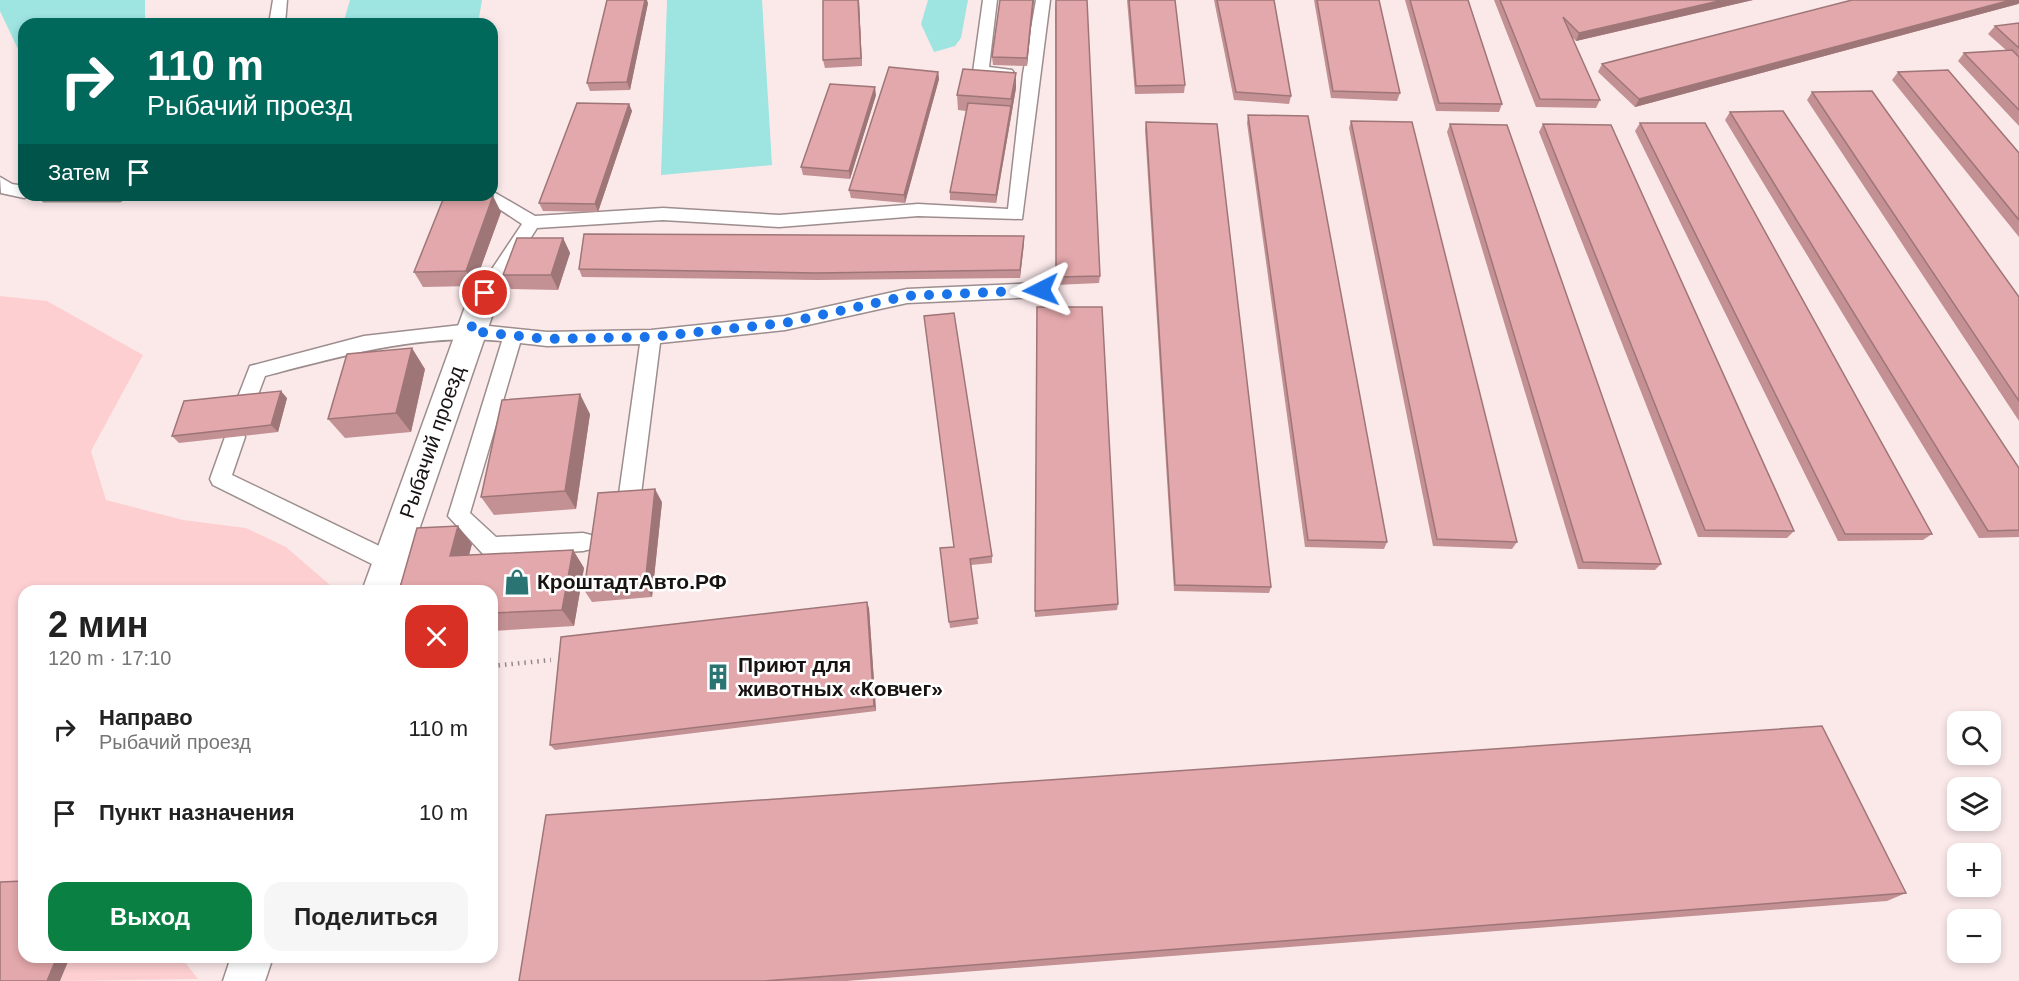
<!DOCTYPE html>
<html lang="ru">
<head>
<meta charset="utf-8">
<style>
  :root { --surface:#fff; --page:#f6f6f6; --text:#222; --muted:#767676; --accent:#0b8043 }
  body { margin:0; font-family:Arial,sans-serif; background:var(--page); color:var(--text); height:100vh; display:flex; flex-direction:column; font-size:22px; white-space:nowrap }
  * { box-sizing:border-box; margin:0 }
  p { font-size:20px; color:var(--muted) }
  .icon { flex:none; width:33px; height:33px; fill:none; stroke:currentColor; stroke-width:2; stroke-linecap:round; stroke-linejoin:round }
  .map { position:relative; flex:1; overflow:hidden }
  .side { position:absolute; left:18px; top:585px; width:480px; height:378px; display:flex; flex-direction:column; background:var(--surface); border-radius:18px; box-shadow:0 3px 9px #0003 }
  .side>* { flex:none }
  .banner { position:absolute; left:18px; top:18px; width:480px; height:183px; border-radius:18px; box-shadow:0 3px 9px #0003; background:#00695c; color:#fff; overflow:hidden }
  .buttons { position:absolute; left:1947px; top:711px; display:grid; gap:12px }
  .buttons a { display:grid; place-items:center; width:54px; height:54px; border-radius:12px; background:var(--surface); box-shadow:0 3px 9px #0003; font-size:30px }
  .pin { position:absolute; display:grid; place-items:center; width:51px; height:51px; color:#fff; margin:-26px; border:3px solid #fff; border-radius:50%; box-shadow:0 2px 6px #0007 }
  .me { position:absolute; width:66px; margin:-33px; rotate:267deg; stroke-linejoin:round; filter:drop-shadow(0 0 4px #0008) }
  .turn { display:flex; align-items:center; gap:21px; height:126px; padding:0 30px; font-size:27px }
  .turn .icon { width:78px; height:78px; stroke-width:2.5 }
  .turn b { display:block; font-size:42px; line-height:51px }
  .then { display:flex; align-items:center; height:57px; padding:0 30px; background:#0003; gap:12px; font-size:22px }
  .round { display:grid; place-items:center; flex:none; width:63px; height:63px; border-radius:18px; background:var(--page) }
  .head { display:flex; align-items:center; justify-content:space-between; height:102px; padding:0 30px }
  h1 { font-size:36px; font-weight:800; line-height:45px }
  .cta { display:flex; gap:12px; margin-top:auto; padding:12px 30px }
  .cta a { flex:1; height:69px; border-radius:18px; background:var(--accent); color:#fff; font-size:24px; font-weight:800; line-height:69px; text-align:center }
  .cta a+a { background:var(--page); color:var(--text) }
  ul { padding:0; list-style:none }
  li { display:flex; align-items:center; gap:18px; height:84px; padding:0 30px }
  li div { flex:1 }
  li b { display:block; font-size:22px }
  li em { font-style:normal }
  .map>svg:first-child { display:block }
  .green { fill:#fdcfd1 }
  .water { fill:#9ee4e1 }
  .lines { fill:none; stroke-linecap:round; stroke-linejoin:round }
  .lane-casing { stroke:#9d8d8e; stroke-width:3 }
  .street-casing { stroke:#9d8d8e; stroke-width:3 }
  .path { stroke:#948888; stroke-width:4.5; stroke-dasharray:1.5 5; stroke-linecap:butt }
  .lane { fill:#fff; fill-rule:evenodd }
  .street { fill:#fff; fill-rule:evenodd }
  .wall { fill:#c39093 }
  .shaded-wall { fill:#9f7678 }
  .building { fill:#e3a8ab; stroke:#9f7678; stroke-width:1.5 }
  .route { stroke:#1a73e8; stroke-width:10; stroke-dasharray:0 18 }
  .labels { text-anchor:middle; stroke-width:5; stroke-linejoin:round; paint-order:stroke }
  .street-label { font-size:21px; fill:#181313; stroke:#fff }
  .poi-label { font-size:21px; font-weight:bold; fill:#181313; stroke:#fff; text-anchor:start }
</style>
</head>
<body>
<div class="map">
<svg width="2019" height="981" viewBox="0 0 2019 981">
  <rect width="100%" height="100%" fill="#fbe9ea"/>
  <g class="green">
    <path d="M 0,296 L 47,301 L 143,355 L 91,451 L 106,500 L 183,520 L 246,528 L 286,547 L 337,591 L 24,591 L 24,885 L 0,886 Z"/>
    <path d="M 70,957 L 181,957 L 198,979 L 60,981 Z"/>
  </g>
  <g class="water">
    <path d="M 0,0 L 145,0 L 145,24 L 24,24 L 24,62 L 0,11 Z"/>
    <path d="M 350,0 L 482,0 L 478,24 L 343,24 Z"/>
    <path d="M 667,0 L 762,0 L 772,165 L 661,175 Z"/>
    <path d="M 928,0 L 968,0 L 961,38 L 955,46 L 934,52 L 921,24 Z"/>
  </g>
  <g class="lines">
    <g class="lane-casing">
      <g id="lane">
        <path d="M 273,0 L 287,0 L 285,24 L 269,24 Z"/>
        <path d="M 983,0 L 997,0 L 989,67 L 1012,70 L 1014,73 L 1012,76 L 981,77 L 973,72 Z"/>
        <path d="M 1036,0 L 1050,0 L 1022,219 L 918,216 L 779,227 L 663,220 L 537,228 L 492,298 L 478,298 L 476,293 L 522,224 L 478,195 L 492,195 L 492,191 L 535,216 L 663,208 L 779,215 L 918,204 L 1008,209 L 1023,74 Z"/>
        <path d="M 0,177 L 12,184 L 24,186 L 24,195 L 31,195 L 24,198 L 1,193 Z"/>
        <path d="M 35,195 L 129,195 L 120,201 L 44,201 Z"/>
        <path d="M 1041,283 L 1048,285 L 1050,290 L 1048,295 L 1041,297 L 907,303 L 785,330 L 660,343 L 641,494 L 637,500 L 630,503 L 623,500 L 619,494 L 640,344 L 547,346 L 520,343 L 470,513 L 496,537 L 583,533 L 591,535 L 594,542 L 591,549 L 583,551 L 491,556 L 483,554 L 448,516 L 502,341 C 421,333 342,356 265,376 L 253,408 L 246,410 L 239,408 L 236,402 L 250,366 L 364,336 L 470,324 L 547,332 L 651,330 L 785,316 L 907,289 Z"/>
        <path d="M 235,429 L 242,431 L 245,437 L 232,475 L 398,555 L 401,562 L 398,569 L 390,571 L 382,569 L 213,485 L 210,479 L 225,437 L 228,431 Z"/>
      </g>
    </g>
    <g class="street-casing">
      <g id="street">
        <path d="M 485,282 L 495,286 L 500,293 L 398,591 L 362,591 L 470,293 L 475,286 Z"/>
        <path d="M 231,957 L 273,957 L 265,981 L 223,981 Z"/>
      </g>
    </g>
    <path class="path" d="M 492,666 L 551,660"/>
    <use href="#lane" class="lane"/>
    <use href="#street" class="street"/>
  </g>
  <g class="wall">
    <path d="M 859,0 L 862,66 L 825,68 L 823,60 Z"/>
    <path d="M 1034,0 L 1027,66 L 993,65 L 992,57 Z"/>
    <path d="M 1055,0 L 1100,276 L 1099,283 L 1056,285 Z"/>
    <path d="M 1127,0 L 1175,0 L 1185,85 L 1184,93 L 1135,94 Z"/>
    <path d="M 1214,0 L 1274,0 L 1291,96 L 1289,104 L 1234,100 Z"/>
    <path d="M 1314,0 L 1379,0 L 1400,93 L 1397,101 L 1331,98 Z"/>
    <path d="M 1405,0 L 1468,0 L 1502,104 L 1499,112 L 1436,111 Z"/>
    <path d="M 1494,0 L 1753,0 L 1576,41 L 1572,37 L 1600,100 L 1596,108 L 1536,107 Z"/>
    <path d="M 2019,0 L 2019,3 L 2018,4 L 1635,107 L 1598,72 L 1602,64 Z"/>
    <path d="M 648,3 L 630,90 L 590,91 L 587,83 Z"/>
    <path d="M 2019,23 L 2019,126 L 1958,61 L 1964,53 L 2006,50 L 1988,34 L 1995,26 Z"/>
    <path d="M 938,72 L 939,79 L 905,203 L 851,198 L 849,190 Z"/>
    <path d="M 1898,72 L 2019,153 L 2019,237 L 1892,80 Z"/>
    <path d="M 1016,88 L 996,203 L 950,200 L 950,192 L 966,111 L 958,110 L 957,95 Z"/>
    <path d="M 1812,92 L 2019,297 L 2019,421 L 1807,100 Z"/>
    <path d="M 876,95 L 850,179 L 803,175 L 801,167 Z"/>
    <path d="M 629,104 L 632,111 L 598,212 L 543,211 L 539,203 Z"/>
    <path d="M 1730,112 L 2019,468 L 2019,537 L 1979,538 L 1725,120 Z"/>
    <path d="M 1248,115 L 1387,542 L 1384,549 L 1305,547 L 1247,123 Z"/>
    <path d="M 1351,121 L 1517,542 L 1512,549 L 1433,546 L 1349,128 Z"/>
    <path d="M 1146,122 L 1271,587 L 1269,593 L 1174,591 L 1145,130 Z"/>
    <path d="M 1640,123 L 1932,534 L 1923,540 L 1838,541 L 1635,131 Z"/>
    <path d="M 1450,124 L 1661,564 L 1655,570 L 1578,569 L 1447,132 Z"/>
    <path d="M 1543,124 L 1794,531 L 1787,538 L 1698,537 L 1539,132 Z"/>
    <path d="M 501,212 L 474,286 L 423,287 L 414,272 Z"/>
    <path d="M 1024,236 L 1020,278 L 817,280 L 582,277 L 579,269 Z"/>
    <path d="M 563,238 L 570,253 L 558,290 L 511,289 L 503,275 Z"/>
    <path d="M 1037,307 L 1118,604 L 1117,610 L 1035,617 Z"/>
    <path d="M 425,369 L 411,432 L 345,438 L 328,419 Z"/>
    <path d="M 287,398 L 278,432 L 179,443 L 172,436 Z"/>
    <path d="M 590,414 L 576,509 L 494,515 L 481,497 Z"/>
    <path d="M 662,502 L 652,597 L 592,602 L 584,590 Z"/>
    <path d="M 472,544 L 469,555 L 573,550 L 584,568 L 574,626 L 492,631 L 492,591 L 399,591 Z"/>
    <path d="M 940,548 L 992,556 L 992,563 L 971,565 L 978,624 L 950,628 Z"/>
    <path d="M 869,608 L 876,711 L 555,750 L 550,745 Z"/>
    <path d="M 1906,893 L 1887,901 L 846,981 L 519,981 Z"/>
  </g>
  <g class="shaded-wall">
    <path d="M 645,0 L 647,0 L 648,3 L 630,90 L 627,82 Z"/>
    <path d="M 858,0 L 859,0 L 862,66 L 861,58 Z"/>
    <path d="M 1033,0 L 1034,0 L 1027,66 L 1027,58 Z"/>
    <path d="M 1723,0 L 1753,0 L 1576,41 L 1579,33 Z"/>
    <path d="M 2011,0 L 2019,0 L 2019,3 L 2018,4 L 1635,107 L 1639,99 Z"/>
    <path d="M 938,72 L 939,79 L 905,203 L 904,195 Z"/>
    <path d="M 1016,73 L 1016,88 L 996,203 L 996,195 Z"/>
    <path d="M 875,87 L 876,95 L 850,179 L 849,171 Z"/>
    <path d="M 629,104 L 632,111 L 598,212 L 595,204 Z"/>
    <path d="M 493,196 L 501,212 L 474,286 L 466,271 Z"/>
    <path d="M 1024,236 L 1024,244 L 1020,278 L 1020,270 Z"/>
    <path d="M 563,238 L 570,253 L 558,290 L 551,275 Z"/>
    <path d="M 412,348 L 425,369 L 411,432 L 396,413 Z"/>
    <path d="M 281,391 L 287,398 L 278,432 L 271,425 Z"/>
    <path d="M 580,394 L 590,414 L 576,509 L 565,491 Z"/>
    <path d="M 655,489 L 662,502 L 652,597 L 645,585 Z"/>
    <path d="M 458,526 L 472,544 L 464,574 L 450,556 Z"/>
    <path d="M 573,550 L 584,568 L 574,626 L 562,610 Z"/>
    <path d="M 867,602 L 869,608 L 876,711 L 874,706 Z"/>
    <path d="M 57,957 L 70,957 L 60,981 L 47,981 Z"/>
  </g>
  <g class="building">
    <path d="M 607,0 L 645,0 L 627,82 L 587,83 Z"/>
    <path d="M 823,0 L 858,0 L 861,58 L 823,60 Z"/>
    <path d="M 1000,0 L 1033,0 L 1027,58 L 992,57 Z"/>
    <path d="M 1056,0 L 1087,0 L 1100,276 L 1056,277 Z"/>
    <path d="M 1129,0 L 1175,0 L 1185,85 L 1136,86 Z"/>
    <path d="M 1217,0 L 1274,0 L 1291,96 L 1236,92 Z"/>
    <path d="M 1317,0 L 1379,0 L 1400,93 L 1333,91 Z"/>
    <path d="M 1410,0 L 1468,0 L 1502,104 L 1439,103 Z"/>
    <path d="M 1500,0 L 1723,0 L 1579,33 L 1563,17 L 1600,100 L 1540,99 Z"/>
    <path d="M 1852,0 L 2011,0 L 1639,99 L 1602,64 Z"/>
    <path d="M 2019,23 L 2019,48 L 1995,26 Z"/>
    <path d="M 2012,50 L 2019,57 L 2019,110 L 1964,53 Z"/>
    <path d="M 889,67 L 938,72 L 904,195 L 849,190 Z"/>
    <path d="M 963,69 L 1016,73 L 1011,99 L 957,95 Z"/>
    <path d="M 1948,70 L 2019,153 L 2019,220 L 1898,72 Z"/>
    <path d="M 830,84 L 875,87 L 849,171 L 801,167 Z"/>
    <path d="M 1872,91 L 2019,297 L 2019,401 L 1812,92 Z"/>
    <path d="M 577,103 L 629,104 L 595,204 L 539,203 Z"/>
    <path d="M 968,103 L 1011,106 L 996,195 L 950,192 Z"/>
    <path d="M 1783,111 L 2019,468 L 2019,530 L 1988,531 L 1730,112 Z"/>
    <path d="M 1248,115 L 1308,116 L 1387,542 L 1308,540 Z"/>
    <path d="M 1351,121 L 1412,122 L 1517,542 L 1437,539 Z"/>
    <path d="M 1146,122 L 1217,124 L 1271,587 L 1175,585 Z"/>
    <path d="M 1640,123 L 1705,123 L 1932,534 L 1845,534 Z"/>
    <path d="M 1450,124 L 1507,125 L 1661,564 L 1583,562 Z"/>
    <path d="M 1543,124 L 1611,125 L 1794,531 L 1705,530 Z"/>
    <path d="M 493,196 L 466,271 L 414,272 L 444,197 Z"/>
    <path d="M 584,234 L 1024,236 L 1020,270 L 816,273 L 579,269 Z"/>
    <path d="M 517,238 L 563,238 L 551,275 L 503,275 Z"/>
    <path d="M 1037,307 L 1102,307 L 1118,604 L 1035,611 Z"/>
    <path d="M 954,313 L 992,556 L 970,559 L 978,618 L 949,622 L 940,548 L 954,547 L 924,316 Z"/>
    <path d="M 412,348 L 396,413 L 328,419 L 347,354 Z"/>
    <path d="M 281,391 L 271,425 L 172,436 L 184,401 Z"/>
    <path d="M 580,394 L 565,491 L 481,497 L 502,400 Z"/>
    <path d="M 655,489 L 645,585 L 584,590 L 598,493 Z"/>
    <path d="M 458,526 L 450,556 L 573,550 L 562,610 L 492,613 L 492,591 L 399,591 L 417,528 Z"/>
    <path d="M 867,602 L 874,706 L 550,745 L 561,637 Z"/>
    <path d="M 1822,726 L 1906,893 L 764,981 L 519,981 L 546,815 Z"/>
    <path d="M 24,881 L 24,957 L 57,957 L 47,981 L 0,981 L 0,882 Z"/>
  </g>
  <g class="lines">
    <path class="route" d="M 485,293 L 470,331 L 547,339 L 651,337 L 785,323 L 907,296 L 1041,290"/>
  </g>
  <defs>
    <g id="shop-bare" transform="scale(2.07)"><path d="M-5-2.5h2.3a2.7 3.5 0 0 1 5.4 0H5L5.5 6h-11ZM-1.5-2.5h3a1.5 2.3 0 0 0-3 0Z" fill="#2a7473" stroke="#fff" stroke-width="2.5" paint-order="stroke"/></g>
    <g id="building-bare" transform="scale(2.07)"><path d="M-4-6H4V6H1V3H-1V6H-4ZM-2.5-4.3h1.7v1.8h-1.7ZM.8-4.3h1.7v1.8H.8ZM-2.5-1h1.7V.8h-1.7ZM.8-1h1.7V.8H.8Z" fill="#2a7473" stroke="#fff" stroke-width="2.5" paint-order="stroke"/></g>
  </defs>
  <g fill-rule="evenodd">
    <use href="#shop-bare" x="517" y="582"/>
    <use href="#building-bare" x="718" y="677"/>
  </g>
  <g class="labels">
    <g class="street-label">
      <text transform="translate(432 442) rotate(-71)" y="7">Рыбачий проезд</text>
    </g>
    <g class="poi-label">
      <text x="537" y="589">КроштадтАвто.РФ</text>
      <text x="738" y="672">Приют для<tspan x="738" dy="24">животных «Ковчег»</tspan></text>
    </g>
  </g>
</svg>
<div class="buttons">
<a><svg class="icon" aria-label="search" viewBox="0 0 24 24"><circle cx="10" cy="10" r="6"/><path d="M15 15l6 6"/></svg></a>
<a><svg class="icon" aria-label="layers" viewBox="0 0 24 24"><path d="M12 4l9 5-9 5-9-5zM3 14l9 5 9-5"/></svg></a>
<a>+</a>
<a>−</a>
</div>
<div class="pin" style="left:485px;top:293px;background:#d93025"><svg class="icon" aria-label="arrive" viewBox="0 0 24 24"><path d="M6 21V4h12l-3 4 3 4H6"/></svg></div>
<svg class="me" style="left:1041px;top:290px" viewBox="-20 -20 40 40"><path d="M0-17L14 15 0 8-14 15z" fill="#1a73e8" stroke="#fff" stroke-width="4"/></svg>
<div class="banner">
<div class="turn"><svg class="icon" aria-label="right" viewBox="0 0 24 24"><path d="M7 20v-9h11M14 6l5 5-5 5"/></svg><div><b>110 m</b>Рыбачий проезд</div></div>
<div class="then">Затем<svg class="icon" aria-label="arrive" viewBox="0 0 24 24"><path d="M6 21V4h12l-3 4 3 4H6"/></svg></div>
</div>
<section class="side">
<div class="head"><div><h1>2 мин</h1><p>120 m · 17:10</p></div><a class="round" style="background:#d93025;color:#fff"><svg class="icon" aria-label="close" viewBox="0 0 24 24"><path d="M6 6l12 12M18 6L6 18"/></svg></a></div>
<ul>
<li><svg class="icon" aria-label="right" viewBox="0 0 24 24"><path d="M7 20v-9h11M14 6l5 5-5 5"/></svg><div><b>Направо</b><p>Рыбачий проезд</p></div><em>110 m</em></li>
<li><svg class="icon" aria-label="arrive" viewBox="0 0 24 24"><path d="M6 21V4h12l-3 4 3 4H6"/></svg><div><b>Пункт назначения</b></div><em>10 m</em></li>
</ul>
<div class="cta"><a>Выход</a><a>Поделиться</a></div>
</section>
</div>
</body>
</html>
